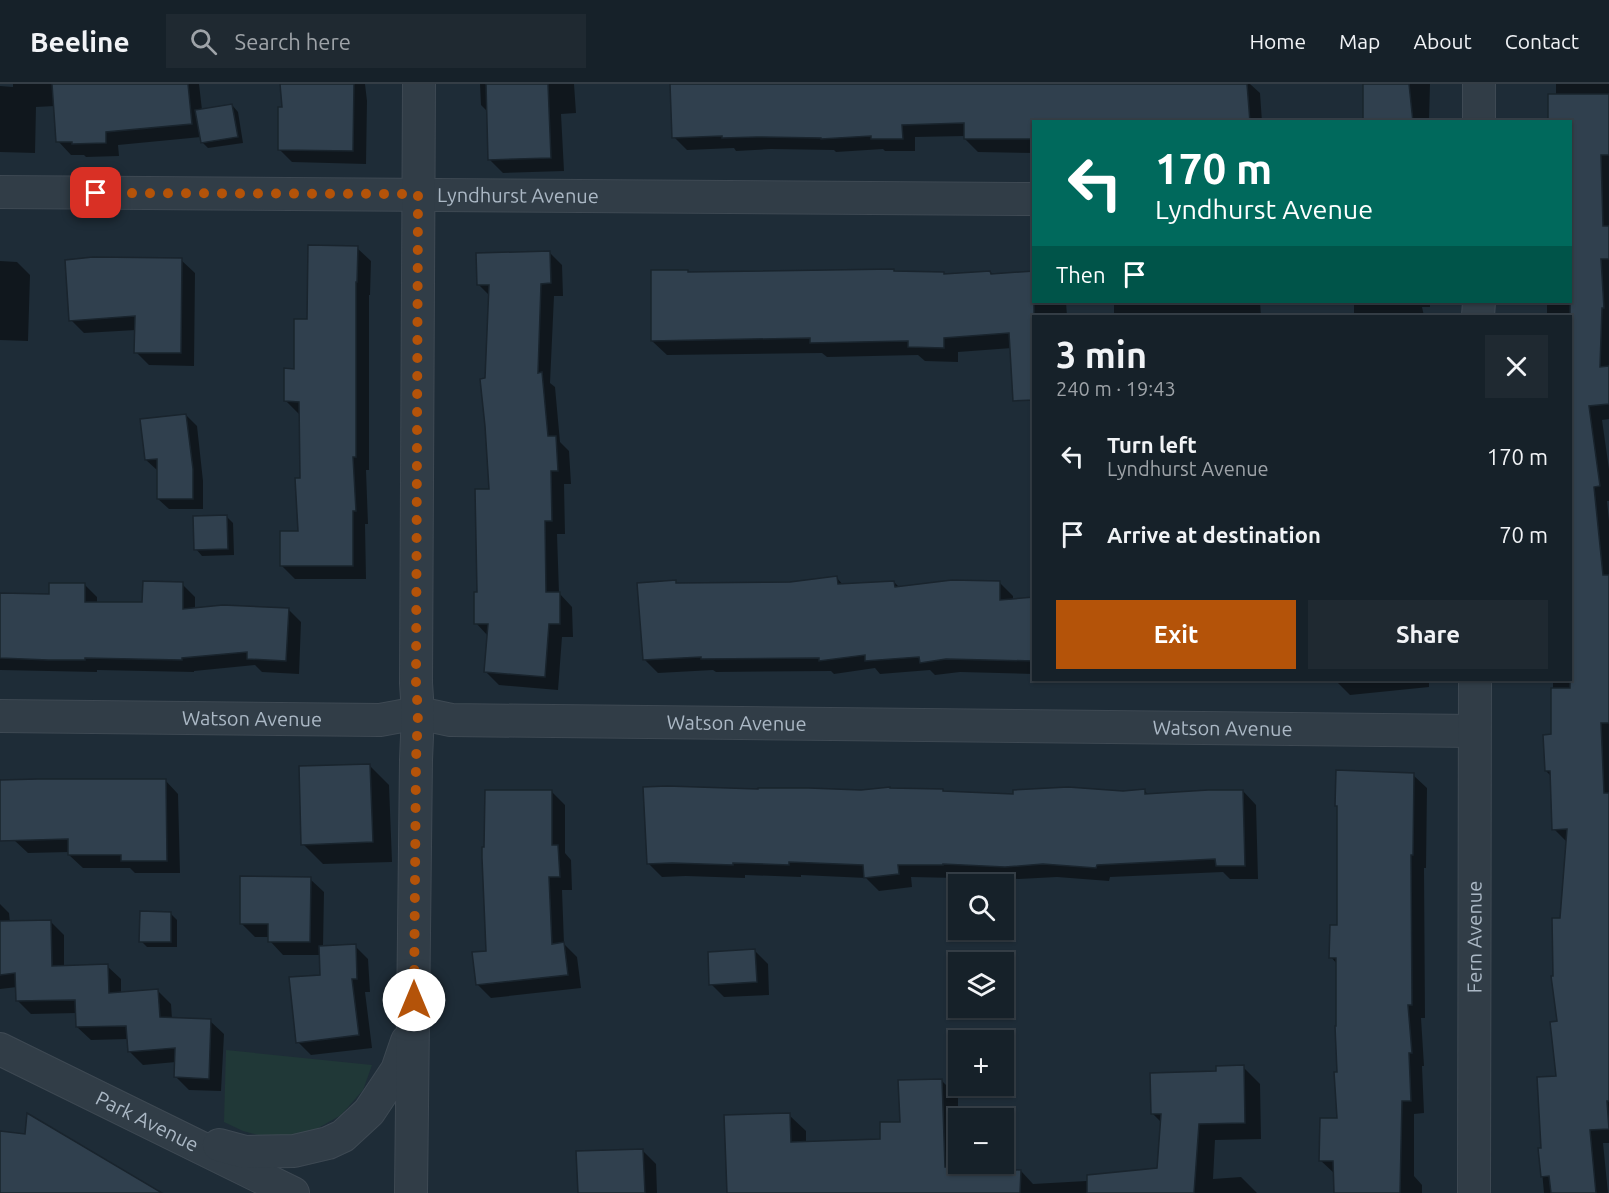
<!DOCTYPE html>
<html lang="en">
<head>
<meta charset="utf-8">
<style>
  :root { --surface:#162129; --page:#1f2931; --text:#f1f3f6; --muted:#9ea3a8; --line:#353e46; --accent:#b45309 }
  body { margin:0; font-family:Ubuntu,sans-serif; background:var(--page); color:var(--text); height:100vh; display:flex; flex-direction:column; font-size:22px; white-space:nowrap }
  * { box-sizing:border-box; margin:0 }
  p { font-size:20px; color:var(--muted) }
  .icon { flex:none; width:33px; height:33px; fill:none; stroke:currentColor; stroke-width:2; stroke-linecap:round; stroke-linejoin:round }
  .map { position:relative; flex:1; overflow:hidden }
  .side { position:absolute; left:1032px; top:231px; width:540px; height:366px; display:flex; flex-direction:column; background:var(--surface); border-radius:0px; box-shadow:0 2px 4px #0004,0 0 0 2px var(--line) }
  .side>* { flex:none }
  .top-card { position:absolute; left:1032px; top:36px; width:540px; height:183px; border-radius:0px; box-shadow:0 2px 4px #0004,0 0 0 2px var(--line); background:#00695c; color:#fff; overflow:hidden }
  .controls { position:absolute; left:948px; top:790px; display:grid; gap:12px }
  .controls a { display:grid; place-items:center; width:66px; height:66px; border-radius:0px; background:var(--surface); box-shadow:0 2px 4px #0004,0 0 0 2px var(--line); font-size:30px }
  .pin { position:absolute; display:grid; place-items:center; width:51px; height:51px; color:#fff; margin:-26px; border-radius:12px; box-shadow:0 3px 9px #0006 }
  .me { position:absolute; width:66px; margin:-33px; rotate:0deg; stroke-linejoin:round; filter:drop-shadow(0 0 4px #0008) }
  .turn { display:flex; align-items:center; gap:21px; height:126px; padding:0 24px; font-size:27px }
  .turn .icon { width:78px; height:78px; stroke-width:2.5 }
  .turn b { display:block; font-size:42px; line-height:51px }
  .then { display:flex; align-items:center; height:57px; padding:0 24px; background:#0003; gap:12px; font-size:22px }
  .round { display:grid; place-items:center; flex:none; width:63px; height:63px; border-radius:0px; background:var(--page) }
  .summary { display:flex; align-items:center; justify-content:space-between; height:102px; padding:0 24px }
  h1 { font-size:36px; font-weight:600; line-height:45px }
  .cta { display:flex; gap:12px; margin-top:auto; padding:12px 24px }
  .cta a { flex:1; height:69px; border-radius:0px; background:var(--accent); color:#fff; font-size:24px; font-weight:600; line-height:69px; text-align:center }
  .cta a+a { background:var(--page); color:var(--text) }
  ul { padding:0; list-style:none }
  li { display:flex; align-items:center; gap:18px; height:78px; padding:0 24px }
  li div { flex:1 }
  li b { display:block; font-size:22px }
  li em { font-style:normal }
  header { display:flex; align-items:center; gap:36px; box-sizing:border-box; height:84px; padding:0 30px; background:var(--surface); border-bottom:2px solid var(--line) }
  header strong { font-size:28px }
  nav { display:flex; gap:33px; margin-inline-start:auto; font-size:21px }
  .search { width:420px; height:54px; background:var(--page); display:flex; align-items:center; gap:15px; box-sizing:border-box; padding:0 21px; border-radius:0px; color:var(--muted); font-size:22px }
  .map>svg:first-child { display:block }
  .green { fill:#203837 }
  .shadow { fill:#0007 }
  .building { fill:#30404e; stroke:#19242d; stroke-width:1.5 }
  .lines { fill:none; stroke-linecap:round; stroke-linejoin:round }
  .minor-casing { stroke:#3e4953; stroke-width:34 }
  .minor { stroke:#313d47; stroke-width:32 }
  .route { stroke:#b45309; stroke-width:10; stroke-dasharray:0 18 }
  .labels { text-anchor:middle; stroke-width:6; stroke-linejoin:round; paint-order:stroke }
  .street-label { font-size:20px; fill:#abb8c5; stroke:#17222b }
</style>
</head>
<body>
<header>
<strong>Beeline</strong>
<div class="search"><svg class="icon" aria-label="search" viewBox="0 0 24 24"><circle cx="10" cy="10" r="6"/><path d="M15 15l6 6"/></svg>Search here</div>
<nav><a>Home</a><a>Map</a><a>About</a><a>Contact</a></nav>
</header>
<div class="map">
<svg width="1609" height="1109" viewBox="0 0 1609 1109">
  <rect width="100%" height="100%" fill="#1e2c37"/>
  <path class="green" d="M 226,966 L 372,981 L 363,1006 L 341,1031 L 313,1047 L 291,1052 L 258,1051 L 243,1047 L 224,1038 Z"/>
  <g class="shadow">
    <path d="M 13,0 L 199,0 L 202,26 L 232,21 L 238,28 L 243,59 L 208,64 L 202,58 L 201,53 L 118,61 L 119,72 L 86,73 L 84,71 L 71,71 L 58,57 L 55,22 L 36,23 L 35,69 L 0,68 L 0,2 L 13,3 Z"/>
    <path d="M 281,0 L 365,0 L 367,17 L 366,80 L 292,78 L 279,65 L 284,25 Z"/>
    <path d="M 480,0 L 574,0 L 576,29 L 561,30 L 564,87 L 503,89 L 490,76 L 488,28 L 481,21 Z"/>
    <path d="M 672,0 L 1250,0 L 1260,9 L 1262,38 L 1034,38 L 1034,69 L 978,68 L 965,55 L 965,52 L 915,53 L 915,67 L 885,67 L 883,65 L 836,68 L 834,66 L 771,65 L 736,67 L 734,64 L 687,66 L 674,53 Z"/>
    <path d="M 1364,0 L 1430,0 L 1429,36 L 1424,36 L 1424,38 L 1364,38 Z"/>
    <path d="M 1556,0 L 1609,0 L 1609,335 L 1602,336 L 1609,385 L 1609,417 L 1607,417 L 1609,437 L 1609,1059 L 1603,1059 L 1608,1109 L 1544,1109 L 1540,1065 L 1543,1065 L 1558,993 L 1562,836 L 1568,759 L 1554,745 L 1552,693 L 1546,687 L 1553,652 L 1553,596 L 1570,596 L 1570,232 L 1547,232 L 1547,218 L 1570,218 L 1570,38 L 1556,12 Z"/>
    <path d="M 357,164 L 371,177 L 370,211 L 369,211 L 369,386 L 366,386 L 368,440 L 365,440 L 366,495 L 295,495 L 282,482 L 299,448 L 301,395 L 299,330 L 286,317 L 309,236 Z"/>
    <path d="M 549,168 L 562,181 L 563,212 L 554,212 L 550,299 L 555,303 L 560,358 L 569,367 L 571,400 L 564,400 L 565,450 L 557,450 L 559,509 L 572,523 L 573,553 L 562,553 L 558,606 L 499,601 L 486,588 L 488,552 L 476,539 L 490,406 L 487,296 L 490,212 L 479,201 Z"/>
    <path d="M 181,176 L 195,189 L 194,282 L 149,281 L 136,268 L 136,246 L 84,249 L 71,236 Z"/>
    <path d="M 0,177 L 17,178 L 30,191 L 28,257 L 0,256 Z"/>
    <path d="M 895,188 L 944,189 L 946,191 L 990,188 L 1034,218 L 1066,218 L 1067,232 L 1034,232 L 1012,264 L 958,268 L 958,278 L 925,277 L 918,271 L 827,273 L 822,269 L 667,271 L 652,257 L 689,189 Z"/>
    <path d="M 1114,218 L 1260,218 L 1261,232 L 1114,232 Z"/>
    <path d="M 1354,218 L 1430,218 L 1430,223 L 1422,223 L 1424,232 L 1354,232 Z"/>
    <path d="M 186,331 L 197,342 L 203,397 L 203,425 L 169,425 L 158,415 L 158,386 L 157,386 L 146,376 Z"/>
    <path d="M 226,432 L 233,439 L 234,471 L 202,472 L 196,465 Z"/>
    <path d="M 836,493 L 844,502 L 894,498 L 900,504 L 1000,499 L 1013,512 L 1013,516 L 1034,515 L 1034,590 L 960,588 L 935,591 L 930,586 L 880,590 L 875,584 L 834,590 L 831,587 L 716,588 L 713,586 L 658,589 L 645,576 L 675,498 L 677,500 L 790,500 Z"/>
    <path d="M 84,500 L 97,513 L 97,519 L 144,520 L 182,500 L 195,513 L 195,525 L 288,525 L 301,538 L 299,590 L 262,588 L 255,581 L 194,587 L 194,588 L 97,586 L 97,588 L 0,586 L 0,510 L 50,511 Z"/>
    <path d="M 1336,596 L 1429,596 L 1429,603 L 1350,611 L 1337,598 Z"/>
    <path d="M 369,681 L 389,701 L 392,778 L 323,780 L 303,760 Z"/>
    <path d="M 1413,691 L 1427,704 L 1426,784 L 1424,784 L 1425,934 L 1421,934 L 1424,982 L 1422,982 L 1424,1029 L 1414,1030 L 1414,1092 L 1422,1101 L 1422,1109 L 1336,1109 L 1334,1089 L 1320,1076 L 1338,1036 L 1337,880 L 1331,873 L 1339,843 Z"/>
    <path d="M 0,695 L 2,698 L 165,696 L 178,710 L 180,789 L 135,789 L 130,784 L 83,784 L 69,771 L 69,768 L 28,769 L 14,756 L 0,751 Z"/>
    <path d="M 943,706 L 945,709 L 1015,712 L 1145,707 L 1149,712 L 1243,707 L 1256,721 L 1258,795 L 1230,795 L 1223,788 L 1110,793 L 1109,797 L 1057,793 L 1019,795 L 956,792 L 956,794 L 911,793 L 912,803 L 879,807 L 866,794 L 801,791 L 801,793 L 745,791 L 745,794 L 686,792 L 662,793 L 648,779 L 861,707 Z"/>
    <path d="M 552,708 L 565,721 L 565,769 L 571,776 L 572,806 L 562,806 L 564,860 L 577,873 L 581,904 L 491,914 L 477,900 L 487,868 Z"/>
    <path d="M 310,795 L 324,808 L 323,863 L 355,862 L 368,875 L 370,908 L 365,908 L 372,964 L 311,971 L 298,958 L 322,892 L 321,871 L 283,871 L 270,857 L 270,853 L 255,853 L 242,840 Z"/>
    <path d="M 0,820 L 9,829 L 10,839 L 50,837 L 64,851 L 64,883 L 107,882 L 121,895 L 121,909 L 157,906 L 171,920 L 172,935 L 210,937 L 224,950 L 221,1007 L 189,1006 L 176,993 L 176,978 L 143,981 L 129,967 L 128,955 L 91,956 L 77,943 L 77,929 L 31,930 L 17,916 L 17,903 L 0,905 Z"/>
    <path d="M 170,829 L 177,836 L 177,863 L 147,863 L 141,857 Z"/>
    <path d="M 755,867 L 768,880 L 769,911 L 724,913 L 711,900 Z"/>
    <path d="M 1243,983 L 1260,1000 L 1261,1055 L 1215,1056 L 1213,1095 L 1241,1093 L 1257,1109 L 728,1109 L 789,1031 L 806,1047 L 806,1059 L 882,1056 L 901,1039 L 942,997 L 958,1013 L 958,1080 L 960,1080 L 960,1085 L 1021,1087 L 1033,1100 L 1122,1095 L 1158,1086 L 1162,1039 L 1153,1030 L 1218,989 Z"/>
    <path d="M 643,1067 L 656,1080 L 657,1109 L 579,1109 Z"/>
  </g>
  <g class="building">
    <path d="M 52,0 L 188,0 L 192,40 L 106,48 L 106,59 L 72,60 L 72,58 L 56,58 Z"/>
    <path d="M 280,0 L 354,0 L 353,67 L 278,66 L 278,23 L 282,23 Z"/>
    <path d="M 486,0 L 548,0 L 551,74 L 488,76 Z"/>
    <path d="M 670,0 L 1247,0 L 1250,38 L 1034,38 L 1034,55 L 964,55 L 964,39 L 902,41 L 903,55 L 871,55 L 871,52 L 821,55 L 821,54 L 757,53 L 722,54 L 722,52 L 672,54 Z"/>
    <path d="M 1363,0 L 1409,0 L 1413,38 L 1363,38 Z"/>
    <path d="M 1548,10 L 1609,10 L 1609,71 L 1601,71 L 1603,142 L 1609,142 L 1609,175 L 1601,175 L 1604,224 L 1602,224 L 1600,283 L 1609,282 L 1609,320 L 1589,322 L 1600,402 L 1594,403 L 1603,491 L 1609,491 L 1609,639 L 1601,639 L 1604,709 L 1609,709 L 1609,1017 L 1607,1017 L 1609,1045 L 1590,1046 L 1596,1109 L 1551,1109 L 1549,1092 L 1541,1093 L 1538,1064 L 1541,1064 L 1537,993 L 1556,992 L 1550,938 L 1557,937 L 1551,892 L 1553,892 L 1552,834 L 1560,834 L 1567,745 L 1552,746 L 1550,687 L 1545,687 L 1543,651 L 1551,650 L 1551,604 L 1570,604 L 1570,38 L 1548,38 Z"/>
    <path d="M 232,20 L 238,53 L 201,59 L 195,26 Z"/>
    <path d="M 308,161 L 358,162 L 357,198 L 356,198 L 356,373 L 353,373 L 356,427 L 353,427 L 353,482 L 280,482 L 280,447 L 298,447 L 295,394 L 300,394 L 299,318 L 284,317 L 284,284 L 294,285 L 294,235 L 307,235 Z"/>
    <path d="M 550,167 L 551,199 L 541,200 L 538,289 L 542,288 L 548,352 L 556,352 L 558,387 L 551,387 L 552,437 L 545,437 L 546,508 L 560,508 L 560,540 L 549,540 L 545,593 L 484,588 L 488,540 L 474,540 L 474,508 L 477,508 L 475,405 L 489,405 L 485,342 L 480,295 L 485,294 L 489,201 L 477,201 L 476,169 Z"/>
    <path d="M 93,173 L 182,174 L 181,269 L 134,269 L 135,232 L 69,237 L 65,176 Z"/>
    <path d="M 894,185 L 894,187 L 944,188 L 944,190 L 990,187 L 991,190 L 1034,187 L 1034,316 L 1013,317 L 1009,249 L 944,254 L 944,264 L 908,263 L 908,257 L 810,259 L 810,254 L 651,257 L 651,186 L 688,186 L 688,188 Z"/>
    <path d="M 186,330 L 193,385 L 193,415 L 157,415 L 157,375 L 145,376 L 140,335 Z"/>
    <path d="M 227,431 L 228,465 L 194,466 L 193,432 Z"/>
    <path d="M 837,492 L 838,500 L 894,497 L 895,503 L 952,496 L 1000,497 L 1000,516 L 1034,513 L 1034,577 L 946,575 L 920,579 L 919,573 L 865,577 L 865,571 L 819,577 L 819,574 L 701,575 L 701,573 L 643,576 L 637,499 L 676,496 L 676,499 L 790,498 Z"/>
    <path d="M 143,497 L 183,498 L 183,525 L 223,521 L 289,524 L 286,577 L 247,575 L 247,568 L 182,574 L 182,576 L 85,574 L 85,576 L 48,576 L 0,574 L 0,509 L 49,510 L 49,499 L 85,499 L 85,518 L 142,518 Z"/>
    <path d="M 370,680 L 373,758 L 301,761 L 299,682 Z"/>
    <path d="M 1336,686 L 1414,689 L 1413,771 L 1411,771 L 1412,921 L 1408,921 L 1412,969 L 1409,969 L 1411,1017 L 1402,1017 L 1400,1109 L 1334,1109 L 1333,1077 L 1319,1077 L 1320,1034 L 1337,1034 L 1334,988 L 1337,988 L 1335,942 L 1336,942 L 1336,874 L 1329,874 L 1330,841 L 1337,841 L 1337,722 L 1335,722 Z"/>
    <path d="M 37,695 L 166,695 L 167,777 L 121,777 L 121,771 L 68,771 L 68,755 L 0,757 L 0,696 Z"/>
    <path d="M 667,702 L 758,705 L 758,704 L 809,704 L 861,706 L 890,703 L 890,704 L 943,705 L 943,707 L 1013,710 L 1013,706 L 1068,703 L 1123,707 L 1145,705 L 1145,710 L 1208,706 L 1243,706 L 1245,782 L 1216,782 L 1215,775 L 1097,781 L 1096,784 L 1043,780 L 1005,783 L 943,780 L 943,781 L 898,781 L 899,790 L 864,794 L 863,781 L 789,778 L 789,781 L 733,779 L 733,781 L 672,779 L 647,780 L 643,703 Z"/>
    <path d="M 485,706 L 552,706 L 552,761 L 558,761 L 560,793 L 549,793 L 552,860 L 564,858 L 568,891 L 476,901 L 472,868 L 486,867 L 482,774 L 482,763 L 484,763 Z"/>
    <path d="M 240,792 L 311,793 L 310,858 L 268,858 L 268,840 L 240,840 Z"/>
    <path d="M 140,827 L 171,828 L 171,858 L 139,858 Z"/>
    <path d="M 51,836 L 52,882 L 108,880 L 109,909 L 158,905 L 160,933 L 211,935 L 209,995 L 174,993 L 175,964 L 128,968 L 126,942 L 76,943 L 75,916 L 16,917 L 15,889 L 0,891 L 0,837 Z"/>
    <path d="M 356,860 L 357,895 L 352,895 L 359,951 L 296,959 L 289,893 L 320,891 L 319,862 Z"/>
    <path d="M 755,865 L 757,898 L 709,901 L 708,868 Z"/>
    <path d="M 1244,981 L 1245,1039 L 1199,1040 L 1194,1109 L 1087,1109 L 1087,1091 L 1157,1084 L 1161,1030 L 1151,1030 L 1150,989 L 1216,987 L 1216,982 Z"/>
    <path d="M 942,995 L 945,1083 L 1021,1086 L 1020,1109 L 727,1109 L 724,1031 L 790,1029 L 791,1058 L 880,1055 L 880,1038 L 900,1038 L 898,996 Z"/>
    <path d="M 27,1029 L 162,1109 L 0,1109 L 0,1047 L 25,1050 Z"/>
    <path d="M 643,1065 L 645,1109 L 578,1109 L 576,1067 Z"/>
  </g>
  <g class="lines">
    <g class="minor-casing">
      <g id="minor">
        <path d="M 1479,0 L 1479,38"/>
        <path id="s1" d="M 0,108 L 1034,115"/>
        <path d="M 1478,232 L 1479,218"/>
        <path id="s2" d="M 0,632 L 380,636 L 418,629 L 451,636 L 1474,647"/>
        <path id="s3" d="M 0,965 L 293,1109"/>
        <path d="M 219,1061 L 245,1068 L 294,1067 L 328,1059 L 343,1052 L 369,1028 L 397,986 L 407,957"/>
        <path d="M 411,1109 L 416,676 L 418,629 L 416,599 L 419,0"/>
        <path id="s4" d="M 1474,1109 L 1475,596"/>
      </g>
    </g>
    <use href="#minor" class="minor"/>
  </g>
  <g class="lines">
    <path class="route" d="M 96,109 L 418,110 L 416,599 L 418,629 L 416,676 L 414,916"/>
  </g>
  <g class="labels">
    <g class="street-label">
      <text dy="7" stroke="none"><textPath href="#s1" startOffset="518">Lyndhurst Avenue</textPath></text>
      <text dy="7" stroke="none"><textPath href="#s2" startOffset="252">Watson Avenue</textPath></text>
      <text dy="7" stroke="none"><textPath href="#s2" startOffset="738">Watson Avenue</textPath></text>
      <text dy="7" stroke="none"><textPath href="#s2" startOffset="1224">Watson Avenue</textPath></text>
      <text dy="7" stroke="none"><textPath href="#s4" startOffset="256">Fern Avenue</textPath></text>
      <text dy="7" stroke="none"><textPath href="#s3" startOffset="164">Park Avenue</textPath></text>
    </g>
  </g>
</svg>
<div class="controls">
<a><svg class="icon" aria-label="search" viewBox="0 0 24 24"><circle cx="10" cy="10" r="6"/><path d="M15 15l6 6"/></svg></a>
<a><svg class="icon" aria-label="layers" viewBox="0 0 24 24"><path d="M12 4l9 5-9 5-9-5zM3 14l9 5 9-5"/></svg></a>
<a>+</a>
<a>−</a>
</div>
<div class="pin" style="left:96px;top:109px;background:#d93025"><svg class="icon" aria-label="arrive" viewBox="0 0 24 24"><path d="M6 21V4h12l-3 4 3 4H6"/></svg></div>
<svg class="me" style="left:414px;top:916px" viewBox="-20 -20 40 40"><circle r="19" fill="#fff"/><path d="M0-13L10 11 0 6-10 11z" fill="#b45309"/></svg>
<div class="top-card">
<div class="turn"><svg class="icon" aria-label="left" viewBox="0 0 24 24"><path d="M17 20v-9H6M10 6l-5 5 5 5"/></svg><div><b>170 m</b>Lyndhurst Avenue</div></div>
<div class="then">Then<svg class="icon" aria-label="arrive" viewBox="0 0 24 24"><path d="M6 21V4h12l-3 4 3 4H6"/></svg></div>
</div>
<section class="side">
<div class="summary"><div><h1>3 min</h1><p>240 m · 19:43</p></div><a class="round"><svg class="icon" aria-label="close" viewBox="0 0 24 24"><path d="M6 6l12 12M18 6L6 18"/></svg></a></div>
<ul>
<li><svg class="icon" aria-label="left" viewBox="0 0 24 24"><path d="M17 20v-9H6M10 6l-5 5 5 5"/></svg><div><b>Turn left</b><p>Lyndhurst Avenue</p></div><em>170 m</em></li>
<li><svg class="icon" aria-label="arrive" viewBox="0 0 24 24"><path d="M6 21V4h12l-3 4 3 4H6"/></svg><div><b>Arrive at destination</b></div><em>70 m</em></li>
</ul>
<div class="cta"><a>Exit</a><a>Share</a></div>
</section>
</div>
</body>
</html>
